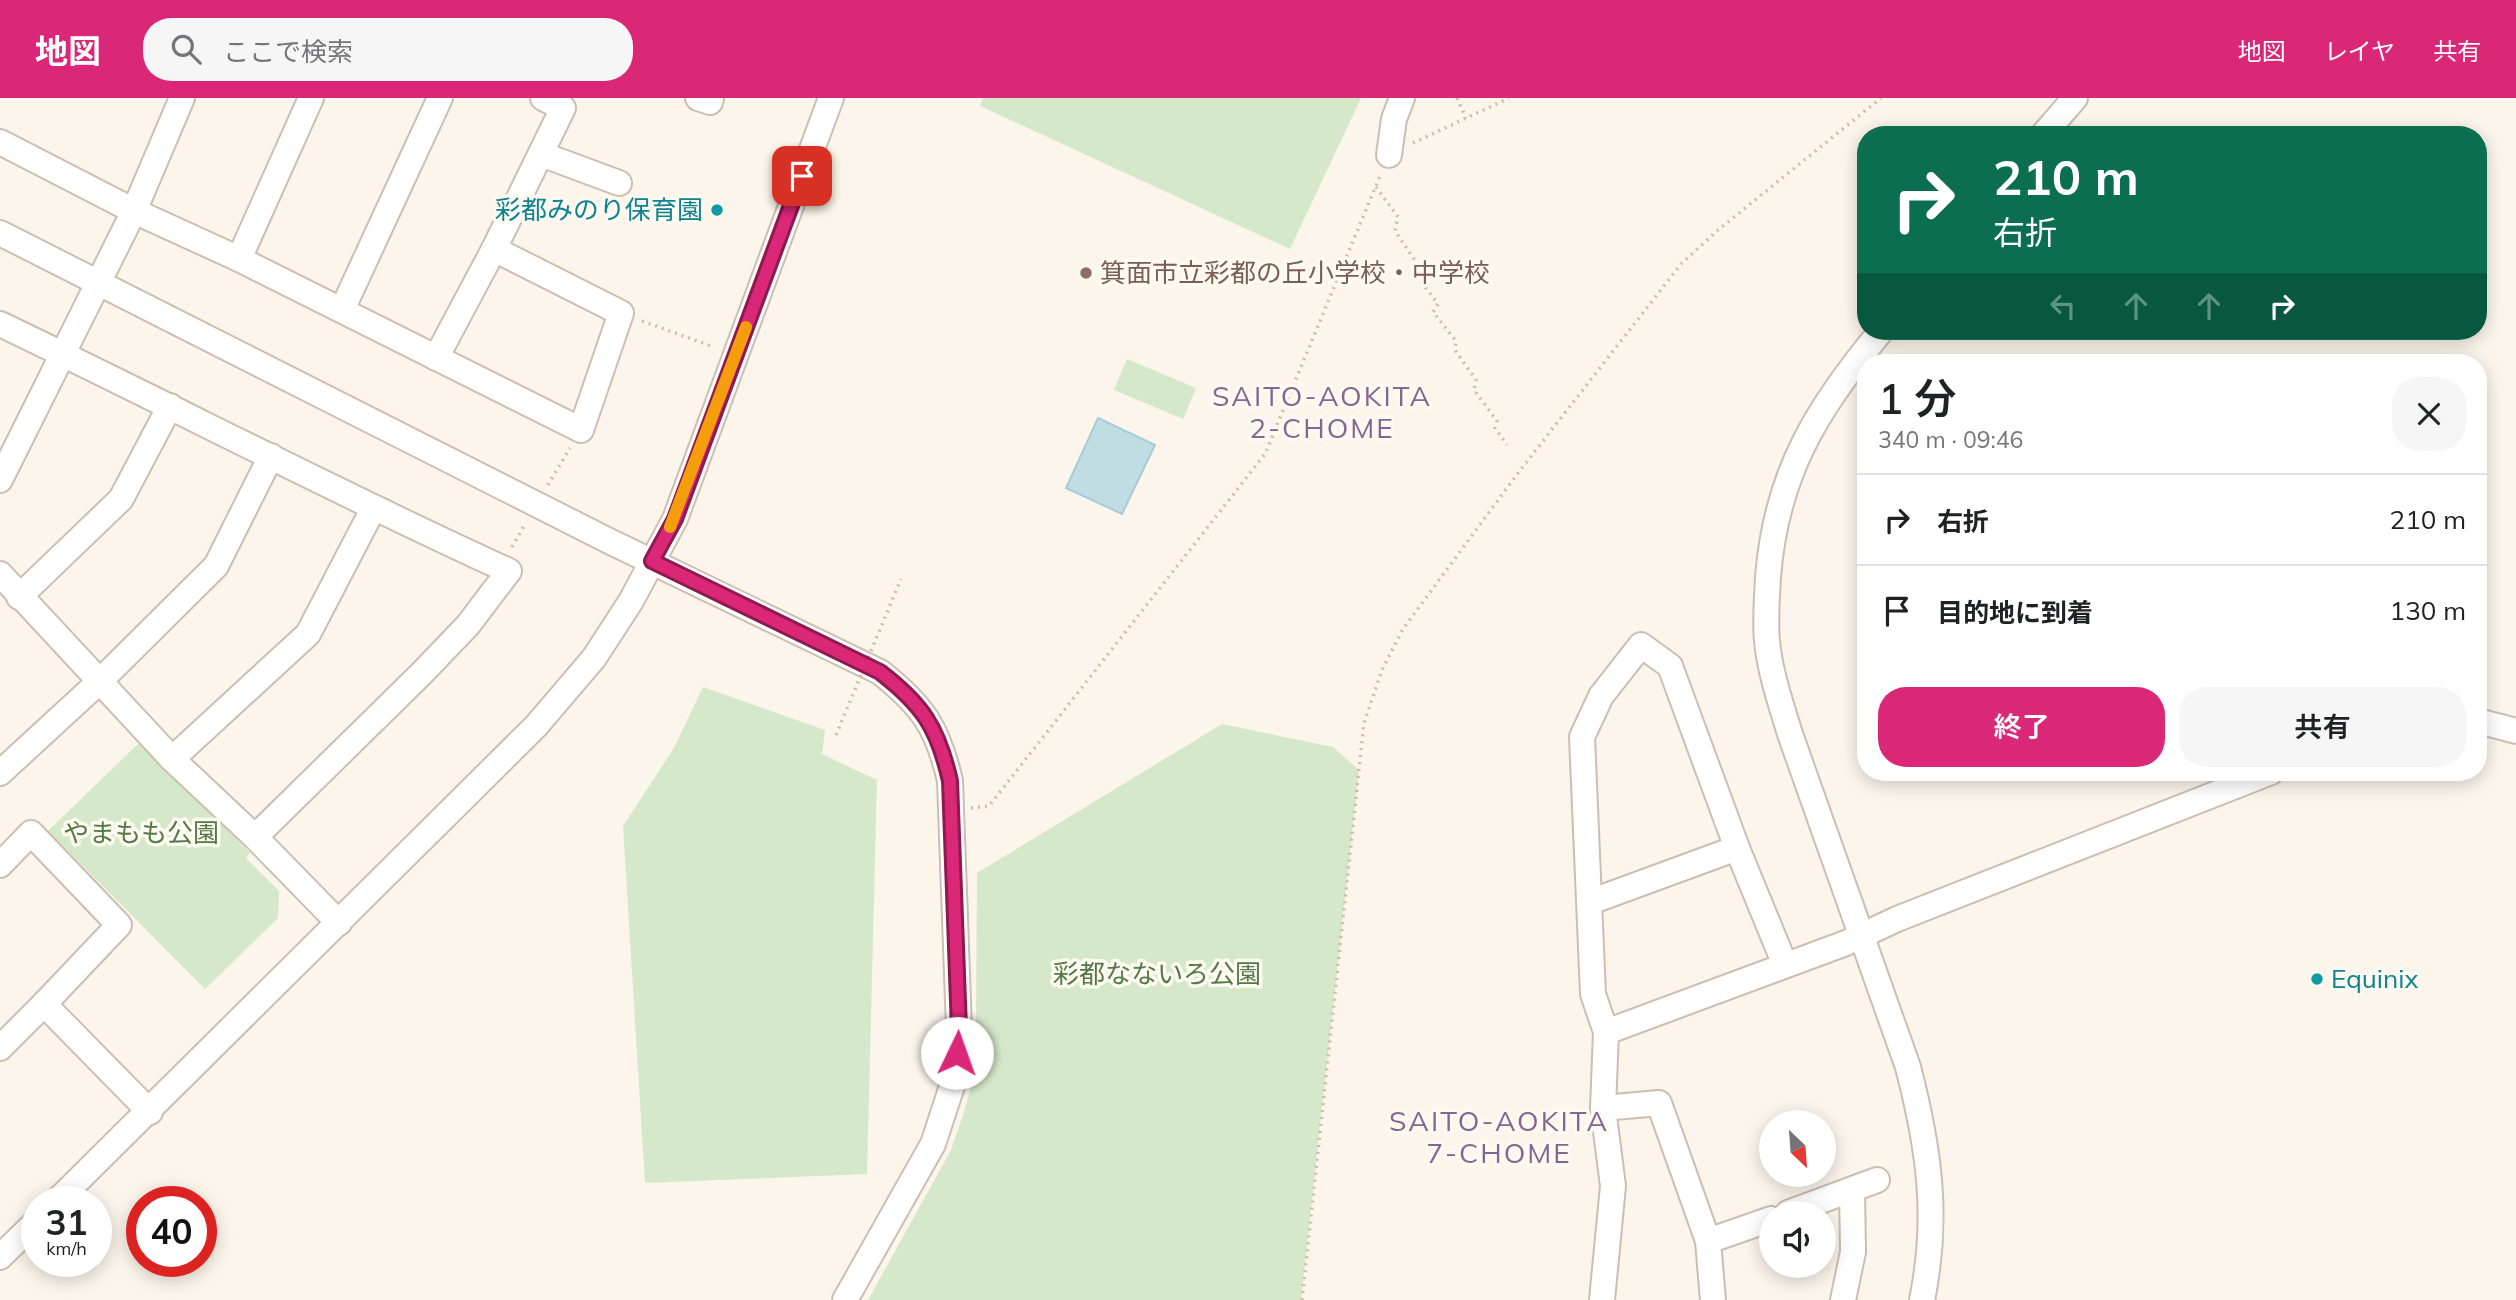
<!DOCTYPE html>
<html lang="ja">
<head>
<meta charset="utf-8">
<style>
  :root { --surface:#fff; --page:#f6f6f6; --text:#202124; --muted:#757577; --line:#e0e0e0; --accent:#db2777 }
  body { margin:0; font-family:Mulish,"Noto Sans JP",sans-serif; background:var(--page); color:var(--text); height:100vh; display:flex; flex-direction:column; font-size:26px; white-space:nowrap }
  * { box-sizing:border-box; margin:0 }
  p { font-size:23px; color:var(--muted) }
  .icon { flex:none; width:38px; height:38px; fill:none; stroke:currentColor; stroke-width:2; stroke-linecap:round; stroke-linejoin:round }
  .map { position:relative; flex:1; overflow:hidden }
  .sheet { position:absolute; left:1857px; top:256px; width:630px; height:427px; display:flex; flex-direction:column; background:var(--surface); border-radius:28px; box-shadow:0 4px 18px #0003 }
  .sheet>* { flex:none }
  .top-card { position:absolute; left:1857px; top:28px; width:630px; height:214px; border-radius:28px; box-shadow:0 4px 18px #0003; background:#0b6e4f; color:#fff; overflow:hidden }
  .needle { width:46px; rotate:155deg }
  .fabs { position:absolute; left:1759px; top:1012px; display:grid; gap:14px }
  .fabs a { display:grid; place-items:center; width:77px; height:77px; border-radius:50%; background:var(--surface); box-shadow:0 4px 18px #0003; font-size:35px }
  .speed { position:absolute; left:21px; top:1088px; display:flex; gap:14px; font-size:35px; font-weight:700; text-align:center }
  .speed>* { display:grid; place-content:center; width:91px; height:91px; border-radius:50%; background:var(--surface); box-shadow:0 4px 18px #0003; line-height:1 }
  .speed small { font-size:18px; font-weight:400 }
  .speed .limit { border:10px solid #d22; background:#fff; color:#111 }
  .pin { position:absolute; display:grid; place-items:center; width:60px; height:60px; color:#fff; margin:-30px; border-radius:14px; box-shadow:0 4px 10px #0006 }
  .me { position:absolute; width:77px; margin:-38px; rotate:3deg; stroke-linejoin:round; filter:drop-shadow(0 0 5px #0008) }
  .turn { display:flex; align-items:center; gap:24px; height:147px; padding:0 21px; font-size:32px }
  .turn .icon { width:91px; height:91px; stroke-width:2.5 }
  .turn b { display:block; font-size:49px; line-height:60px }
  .lanes { display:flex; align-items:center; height:66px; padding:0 21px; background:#0003; justify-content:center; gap:35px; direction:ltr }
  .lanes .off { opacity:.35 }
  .round { display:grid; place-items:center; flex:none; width:74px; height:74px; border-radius:28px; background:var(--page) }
  .overview { display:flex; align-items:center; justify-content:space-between; height:119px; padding:0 21px }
  h1 { font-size:42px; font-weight:600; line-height:52px }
  .cta { display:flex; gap:14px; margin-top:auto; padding:14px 21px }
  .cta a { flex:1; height:80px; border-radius:28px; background:var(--accent); color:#fff; font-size:28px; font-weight:600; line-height:80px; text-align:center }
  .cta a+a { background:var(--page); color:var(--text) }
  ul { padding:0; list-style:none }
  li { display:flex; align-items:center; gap:21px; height:91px; padding:0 21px; border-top:2px solid var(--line) }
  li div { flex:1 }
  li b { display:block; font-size:26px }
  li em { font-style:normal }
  header { display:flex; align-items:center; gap:42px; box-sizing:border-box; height:98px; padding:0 35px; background:var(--accent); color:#fff }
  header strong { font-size:33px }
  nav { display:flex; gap:38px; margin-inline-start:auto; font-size:24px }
  .search { width:490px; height:63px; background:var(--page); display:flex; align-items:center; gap:18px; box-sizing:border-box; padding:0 24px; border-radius:28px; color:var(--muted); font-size:26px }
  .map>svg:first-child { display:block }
  .green { fill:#d5e8ca }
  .water { fill:#c0dde4; stroke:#a7ccd5; stroke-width:2 }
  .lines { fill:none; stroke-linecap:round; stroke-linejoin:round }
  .minor-casing { stroke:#cdbeb1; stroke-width:28 }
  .path { stroke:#d4baa7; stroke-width:3.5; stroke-dasharray:2 5; stroke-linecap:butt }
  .minor { stroke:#fff; stroke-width:24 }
  .path-bridge { stroke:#d4baa7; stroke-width:3.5; stroke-dasharray:2 5; stroke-linecap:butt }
  .route-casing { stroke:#8e194d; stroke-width:18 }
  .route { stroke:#db2777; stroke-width:12 }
  .slow { stroke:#f59e0b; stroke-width:12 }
  .culture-dot { fill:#0f9aa8; stroke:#fef9f1; stroke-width:2.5 }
  .education-dot { fill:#8d6e63; stroke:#fef9f1; stroke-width:2.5 }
  .labels { text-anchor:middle; stroke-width:7; stroke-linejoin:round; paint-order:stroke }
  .culture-label { font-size:26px; fill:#0d838f; stroke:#fef9f1; text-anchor:end }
  .education-label { font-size:26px; fill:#785e54; stroke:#fef9f1; text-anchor:start }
  .park-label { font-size:26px; fill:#547948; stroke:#fef9f1 }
  .neighbourhood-label { font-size:28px; letter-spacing:2px; fill:#846790; stroke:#fef9f1 }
</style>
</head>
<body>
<header>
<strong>地図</strong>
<div class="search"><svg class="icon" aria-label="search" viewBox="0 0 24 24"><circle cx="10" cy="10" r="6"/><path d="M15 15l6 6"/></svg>ここで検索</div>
<nav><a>地図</a><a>レイヤ</a><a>共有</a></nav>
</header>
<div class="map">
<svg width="2516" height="1202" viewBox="0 0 2516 1202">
  <rect width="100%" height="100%" fill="#fbf5eb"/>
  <g class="green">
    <path d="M 983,0 L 1361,0 L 1290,151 L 980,8 Z"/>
    <path d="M 1127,261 L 1196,290 L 1183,321 L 1114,292 Z"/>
    <path d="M 703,589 L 825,632 L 822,656 L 877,682 L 867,1076 L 645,1085 L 623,728 L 674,650 Z"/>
    <path d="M 1222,626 L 1333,649 L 1359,672 L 1301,1202 L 868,1202 L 951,1052 L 963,1017 L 974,978 L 976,934 L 977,775 Z"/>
    <path d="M 141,643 L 250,755 L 246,760 L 279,793 L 278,820 L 205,891 L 48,733 Z"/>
  </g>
  <path class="water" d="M 1098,320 L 1155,347 L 1122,416 L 1066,390 Z"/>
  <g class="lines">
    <g class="minor-casing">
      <g id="minor">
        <path d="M 698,0 L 710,4 L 711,0"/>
        <path d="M 2043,37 L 2075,0"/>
        <path d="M 0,44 L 134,113 L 239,161 L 581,332 L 621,215 L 494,151"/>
        <path d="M 541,56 L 619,85"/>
        <path d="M 1389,57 L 1394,21 L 1402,0"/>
        <path d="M 0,135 L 609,443 L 880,574 C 923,608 938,630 950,683 L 959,931 L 955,979 L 933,1046 L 845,1202"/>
        <path d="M 239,161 L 311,0"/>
        <path d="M 342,212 L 440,0"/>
        <path d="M 0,226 C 170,307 337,395 509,473 L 468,527 L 421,576 L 255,739"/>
        <path d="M 1881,233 C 1817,310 1776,376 1768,479 C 1767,500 1765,522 1767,543 C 1770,575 1781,606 1790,636 L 1908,969 C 1929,1050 1939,1119 1922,1202"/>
        <path d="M 436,260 L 494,151 L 563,10 L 543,0"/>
        <path d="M 0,382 L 134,113 L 182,0"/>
        <path d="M 0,476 L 172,661 L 255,739 L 339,825"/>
        <path d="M 19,499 L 121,401 L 170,308"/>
        <path d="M 2478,623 L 2516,633"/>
        <path d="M 172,661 L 308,536 L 373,411"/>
        <path d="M 0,675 L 100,583 L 216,468 L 271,358"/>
        <path d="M 0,767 L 31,735 L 119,827 L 44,906"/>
        <path d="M 1590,804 L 1737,750"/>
        <path d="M 1606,934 L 1846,845 L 1897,821 L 2271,674"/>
        <path d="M 0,950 L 44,906 L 150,1014"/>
        <path d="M 1603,1010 L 1659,1005 L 1708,1143 L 1713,1202"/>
        <path d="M 56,1104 L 536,628 L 594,560 L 631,503 L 675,421 L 831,0"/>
        <path d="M 1788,1115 L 1877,1082"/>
        <path d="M 1708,1143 L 1771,1121"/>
        <path d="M 0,1159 L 37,1123"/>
        <path d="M 1602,1202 L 1613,1088 L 1603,1010 L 1606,934 L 1593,896 L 1582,639 L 1601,598 L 1641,547 L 1670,568 L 1737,750 L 1785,867"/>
        <path d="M 1843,1202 L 1853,1154 L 1852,1092"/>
      </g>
    </g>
    <g class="path">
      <path d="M 1457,0 L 1466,20"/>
      <path d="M 1413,45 L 1509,0"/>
      <path d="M 1376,89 L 1398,119 L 1395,133 L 1416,164 L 1413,173 L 1438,206 L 1433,214 L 1456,243 L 1455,252 L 1476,282 L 1474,292 L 1497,323 L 1495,330 L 1507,347"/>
      <path d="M 642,223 L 711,248"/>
      <path d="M 548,387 L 570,350"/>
      <path d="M 512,449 L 525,426"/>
      <path d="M 971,710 L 989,708 L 1265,356 L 1380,78"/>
      <path d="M 1302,1202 L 1364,625 L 1382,572 L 1403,531 L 1518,375 L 1681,166 L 1718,132 L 1881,0"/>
    </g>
    <use href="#minor" class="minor"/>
    <path class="path-bridge" d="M 836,637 L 901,481"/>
  </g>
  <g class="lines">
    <g class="route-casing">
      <path id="route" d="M 802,78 L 675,421 L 652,463 L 880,574 C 923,607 938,630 950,683 L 959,931 L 957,955"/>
    </g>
    <use href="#route" class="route"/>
    <path class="slow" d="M 670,429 L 746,229"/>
  </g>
  <g class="culture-dot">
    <circle cx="717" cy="112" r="7"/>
    <circle cx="2317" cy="881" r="7"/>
  </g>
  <circle class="education-dot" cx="1086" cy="175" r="7"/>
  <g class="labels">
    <g class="culture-label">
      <text x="703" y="121">彩都みのり保育園</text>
      <text x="2331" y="890" text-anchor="start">Equinix</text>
    </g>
    <g class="education-label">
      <text x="1100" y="184">箕面市立彩都の丘小学校・中学校</text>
    </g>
    <g class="park-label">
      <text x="141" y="744">やまもも公園</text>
      <text x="1157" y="885">彩都なないろ公園</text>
    </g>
    <g class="neighbourhood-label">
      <text x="1322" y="308">SAITO-AOKITA<tspan x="1322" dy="32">2-CHOME</tspan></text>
      <text x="1499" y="1033">SAITO-AOKITA<tspan x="1499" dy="32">7-CHOME</tspan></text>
    </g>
  </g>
</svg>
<div class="fabs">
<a><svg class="needle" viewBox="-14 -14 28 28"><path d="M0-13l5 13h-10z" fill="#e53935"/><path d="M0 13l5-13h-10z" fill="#757577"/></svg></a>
<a><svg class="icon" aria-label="sound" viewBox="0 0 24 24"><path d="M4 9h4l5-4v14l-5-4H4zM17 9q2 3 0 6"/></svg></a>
</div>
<div class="speed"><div>31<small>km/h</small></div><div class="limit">40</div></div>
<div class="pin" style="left:802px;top:78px;background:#d93025"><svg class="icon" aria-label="arrive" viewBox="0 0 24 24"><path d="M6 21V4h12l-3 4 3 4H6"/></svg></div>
<svg class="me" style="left:957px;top:955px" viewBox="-20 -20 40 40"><circle r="19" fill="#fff"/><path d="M0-13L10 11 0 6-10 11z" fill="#db2777"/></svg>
<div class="top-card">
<div class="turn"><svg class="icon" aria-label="right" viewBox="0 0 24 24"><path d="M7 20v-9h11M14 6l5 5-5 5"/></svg><div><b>210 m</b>右折</div></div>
<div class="lanes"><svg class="icon off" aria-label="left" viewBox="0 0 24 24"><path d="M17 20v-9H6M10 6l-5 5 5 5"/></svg><svg class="icon off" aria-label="ahead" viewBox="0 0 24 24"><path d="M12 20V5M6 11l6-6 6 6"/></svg><svg class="icon off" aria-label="ahead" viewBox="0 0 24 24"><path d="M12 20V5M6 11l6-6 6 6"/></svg><svg class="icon" aria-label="right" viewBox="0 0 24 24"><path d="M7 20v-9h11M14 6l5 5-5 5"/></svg></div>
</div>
<section class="sheet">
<div class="overview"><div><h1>1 分</h1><p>340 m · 09:46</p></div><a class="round"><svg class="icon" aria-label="close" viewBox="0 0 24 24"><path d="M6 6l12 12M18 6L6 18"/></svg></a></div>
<ul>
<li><svg class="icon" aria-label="right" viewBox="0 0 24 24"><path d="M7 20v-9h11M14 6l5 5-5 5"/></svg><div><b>右折</b></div><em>210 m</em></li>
<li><svg class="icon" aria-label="arrive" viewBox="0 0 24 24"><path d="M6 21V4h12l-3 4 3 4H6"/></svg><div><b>目的地に到着</b></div><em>130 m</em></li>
</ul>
<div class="cta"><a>終了</a><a>共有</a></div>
</section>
</div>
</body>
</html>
